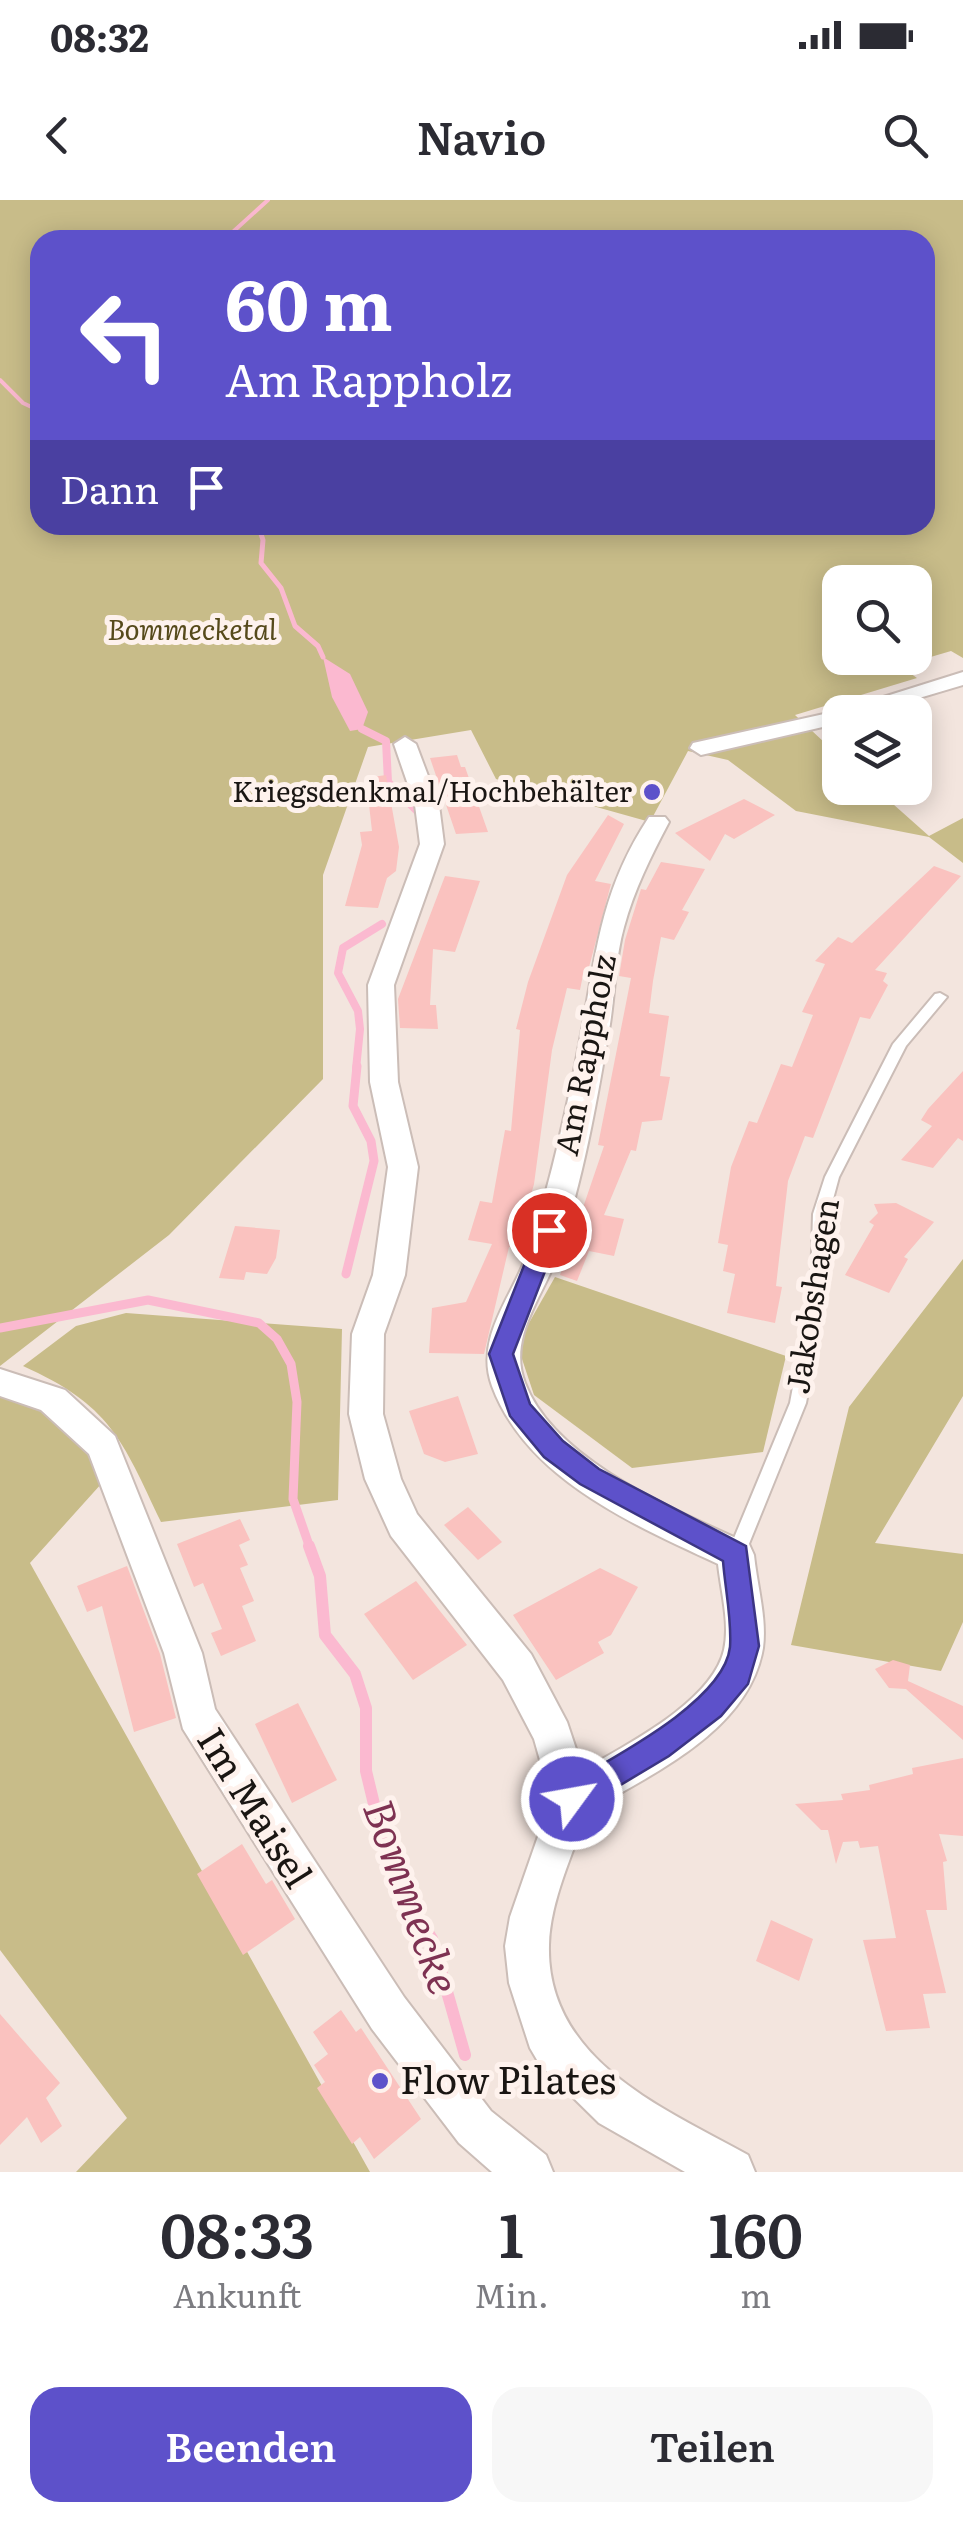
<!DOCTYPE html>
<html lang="de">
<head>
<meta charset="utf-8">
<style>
  :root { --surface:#fff; --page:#f7f7f7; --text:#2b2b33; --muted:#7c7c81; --accent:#5d51ca }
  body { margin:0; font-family:Literata,serif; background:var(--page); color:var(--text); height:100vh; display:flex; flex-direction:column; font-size:38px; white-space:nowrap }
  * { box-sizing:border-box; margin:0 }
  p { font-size:32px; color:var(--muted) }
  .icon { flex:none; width:55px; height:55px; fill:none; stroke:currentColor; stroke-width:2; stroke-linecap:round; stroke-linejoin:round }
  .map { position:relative; height:1972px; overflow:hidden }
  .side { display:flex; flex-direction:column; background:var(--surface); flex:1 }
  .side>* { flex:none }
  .top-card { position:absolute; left:30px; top:30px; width:905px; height:305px; border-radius:30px; box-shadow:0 5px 25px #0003; background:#5d51ca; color:#fff; overflow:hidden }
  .controls { position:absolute; left:822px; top:365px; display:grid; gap:20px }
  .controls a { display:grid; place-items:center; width:110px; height:110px; border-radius:20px; background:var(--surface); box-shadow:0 5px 25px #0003; font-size:50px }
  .pin { position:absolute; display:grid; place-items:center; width:85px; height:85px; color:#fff; margin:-42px; border:5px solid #fff; border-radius:50%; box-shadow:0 2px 10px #0007 }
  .me { position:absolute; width:110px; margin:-55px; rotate:58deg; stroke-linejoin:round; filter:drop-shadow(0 0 8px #0008) }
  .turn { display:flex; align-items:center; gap:35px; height:210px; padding:0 30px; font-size:45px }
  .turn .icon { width:130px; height:130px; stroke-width:2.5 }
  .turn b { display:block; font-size:70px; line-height:85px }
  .then { display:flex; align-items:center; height:95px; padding:0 30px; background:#0003; gap:20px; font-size:38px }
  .eta { display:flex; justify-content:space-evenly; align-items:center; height:170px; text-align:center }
  .eta b { font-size:60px; font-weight:600; line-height:70px }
  .cta { display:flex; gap:20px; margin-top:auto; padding:20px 30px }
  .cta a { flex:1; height:115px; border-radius:30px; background:var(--accent); color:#fff; font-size:40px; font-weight:600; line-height:115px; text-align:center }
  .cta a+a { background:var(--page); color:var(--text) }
  .status { display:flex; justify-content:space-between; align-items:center; height:70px; padding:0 50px; background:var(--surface); direction:ltr }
  .status svg { height:28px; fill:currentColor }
  header { display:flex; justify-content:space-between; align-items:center; height:130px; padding:0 30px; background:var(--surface); font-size:45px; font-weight:600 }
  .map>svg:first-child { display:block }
  .green { fill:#c8bc89; fill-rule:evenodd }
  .water { fill:#fbb9d0 }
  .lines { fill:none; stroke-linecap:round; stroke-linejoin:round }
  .stream-far4 { stroke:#fbb9d0; stroke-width:4 }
  .stream-far3 { stroke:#fbb9d0; stroke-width:5 }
  .stream-far2 { stroke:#fbb9d0; stroke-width:8 }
  .stream-far1 { stroke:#fbb9d0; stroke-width:9 }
  .stream { stroke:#fbb9d0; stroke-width:12 }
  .building { fill:#fac2bf }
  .service-casing { stroke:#cbbdb7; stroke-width:4 }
  .minor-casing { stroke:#cbbdb7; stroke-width:4 }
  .service { fill:#fff; fill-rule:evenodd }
  .minor { fill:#fff; fill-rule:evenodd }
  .route { fill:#5d51ca; stroke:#3c3583; stroke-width:2.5 }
  .poi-dot { fill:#5d51ca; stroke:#fef2ed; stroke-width:4 }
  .labels { text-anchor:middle; stroke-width:10; stroke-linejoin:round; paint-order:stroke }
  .far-park-label { font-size:28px; font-style:italic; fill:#564a1b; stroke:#fef2ed }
  .far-poi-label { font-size:28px; fill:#1a1613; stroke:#fef2ed; text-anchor:end }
  .street-label { font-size:32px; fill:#1a1613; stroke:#fef2ed }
  .near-street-label { font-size:38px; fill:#1a1613; stroke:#fef2ed }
  .near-poi-label { font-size:38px; fill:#1a1613; stroke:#fef2ed; text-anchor:start }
  .near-water-label { font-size:42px; font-style:italic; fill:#7e3252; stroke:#fef2ed }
</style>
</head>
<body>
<div class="status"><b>08:32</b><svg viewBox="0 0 49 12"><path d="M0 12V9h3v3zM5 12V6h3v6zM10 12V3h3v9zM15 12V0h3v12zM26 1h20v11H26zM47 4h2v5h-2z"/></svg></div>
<header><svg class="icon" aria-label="back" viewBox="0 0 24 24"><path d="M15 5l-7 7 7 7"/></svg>Navio<svg class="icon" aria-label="search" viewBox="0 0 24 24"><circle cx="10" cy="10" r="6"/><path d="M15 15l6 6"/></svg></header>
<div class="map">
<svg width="963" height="1972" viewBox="0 0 963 1972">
  <rect width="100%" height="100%" fill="#f3e5de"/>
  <g class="green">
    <path d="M 0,0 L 963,0 L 963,458 L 951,451 L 900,466 L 917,478 L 795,515 L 840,557 L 840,588 L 875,588 L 929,636 L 963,618 L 963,663 L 929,637 L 796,611 L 728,560 L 688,551 L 650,622 L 496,579 L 471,530 L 368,547 L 323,675 L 323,879 L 169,1035 L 0,1166 ZM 40,40 L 925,40 L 925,325 L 40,325 ZM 840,382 L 915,382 L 915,458 L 840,458 Z"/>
    <path d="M 963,1059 L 963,1196 L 875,1343 L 963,1354 L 963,1422 L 941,1471 L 791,1445 L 849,1207 Z"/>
    <path d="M 555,1077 L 786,1156 L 763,1252 L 632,1268 L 534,1195 L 517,1144 Z"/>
    <path d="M 126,1113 L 342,1129 L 338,1300 L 161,1322 C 122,1239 110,1205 23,1166 L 76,1126 Z"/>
    <path d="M 0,1193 C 54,1212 86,1225 102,1283 L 30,1363 L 370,1972 L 76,1972 L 127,1918 L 0,1750 Z"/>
  </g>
  <path class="water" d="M 323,457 L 350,474 L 368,512 L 362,529 L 350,531 L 332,497 Z"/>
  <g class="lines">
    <g class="stream-far4">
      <path d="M 224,40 L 268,0"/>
      <path d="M 0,180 L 23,203 L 40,211"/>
    </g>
    <path class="stream-far3" d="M 258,325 L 263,340 L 261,363 L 281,388 L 295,426 L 318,446 L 323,457"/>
    <g class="stream-far2">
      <path d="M 362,529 L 386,541 L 388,582 L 418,612"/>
      <path d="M 356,869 L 360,829 L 358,811 L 338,773 L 343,748 L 382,724"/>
    </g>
    <g class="stream-far1">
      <path d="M 346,1074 L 374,961 L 371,941 L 353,906 L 357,866"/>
      <path d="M 0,1128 L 148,1100 L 259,1123 L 277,1139 L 291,1164 L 297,1202 L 293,1299 L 310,1348"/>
    </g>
    <path class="stream" d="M 309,1346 L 320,1376 L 325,1435 L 355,1474 L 366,1508 L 366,1571 L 381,1633 L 397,1683 L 432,1739 L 465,1855"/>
  </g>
  <g class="building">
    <path d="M 457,555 L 461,567 L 465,567 L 488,632 L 456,634 L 430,558 Z"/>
    <path d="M 386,575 L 399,647 L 396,671 L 387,678 L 378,708 L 345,706 L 362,645 L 360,632 L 372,631 L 366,578 Z"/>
    <path d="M 744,599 L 775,615 L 734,639 L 725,634 L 710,661 L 675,633 Z"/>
    <path d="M 608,615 L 624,624 L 595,681 L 611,684 L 588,771 L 584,770 L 580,790 L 567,788 L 552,850 L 534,984 L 516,1048 L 509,1047 L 484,1154 L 429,1153 L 432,1108 L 466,1102 L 492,1044 L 468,1040 L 480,1001 L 492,1003 L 505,930 L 511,931 L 520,830 L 516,829 L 528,782 L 567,675 Z"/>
    <path d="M 661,662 L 705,669 L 682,710 L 689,712 L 674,740 L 661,737 L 653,781 L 649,813 L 669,816 L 660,876 L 670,877 L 662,920 L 642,922 L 636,951 L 631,950 L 604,1015 L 624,1019 L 614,1056 L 589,1051 L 577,1081 L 560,1075 L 604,946 L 598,945 L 631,778 L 619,776 L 625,740 L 641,689 L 646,690 Z"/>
    <path d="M 934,666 L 961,676 L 875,770 L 887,773 L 883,781 L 888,785 L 870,819 L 860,817 L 813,938 L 805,936 L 788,981 L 776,1086 L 782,1087 L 775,1123 L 727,1113 L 735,1074 L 723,1071 L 728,1045 L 718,1043 L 731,967 L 749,921 L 757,923 L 781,864 L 792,867 L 813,815 L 802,812 L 825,764 L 815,761 L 838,737 L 852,743 Z"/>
    <path d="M 445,676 L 480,681 L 455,752 L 433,749 L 430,805 L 436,805 L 438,829 L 400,828 L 398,799 Z"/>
    <path d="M 963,871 L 963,941 L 958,938 L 933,968 L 901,960 L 932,926 L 921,920 L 928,909 Z"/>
    <path d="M 896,1003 L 934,1022 L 904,1057 L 908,1059 L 889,1093 L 845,1075 L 874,1025 L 869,1022 L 878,1013 L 874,1004 Z"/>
    <path d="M 235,1026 L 280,1030 L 276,1058 L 267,1074 L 246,1072 L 244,1080 L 219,1078 Z"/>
    <path d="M 458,1196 L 478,1254 L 445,1262 L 424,1254 L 409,1211 Z"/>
    <path d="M 468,1307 L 502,1342 L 478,1360 L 444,1325 Z"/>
    <path d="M 240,1319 L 250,1340 L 239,1345 L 248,1365 L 240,1368 L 254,1401 L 242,1406 L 256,1441 L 221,1456 L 211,1433 L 222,1429 L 203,1383 L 194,1387 L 177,1344 Z"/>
    <path d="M 127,1366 L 160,1454 L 176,1518 L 134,1532 L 102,1406 L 87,1412 L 77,1386 Z"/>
    <path d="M 600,1368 L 638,1387 L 611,1435 L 598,1442 L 604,1453 L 556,1480 L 513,1415 Z"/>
    <path d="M 416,1381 L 467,1445 L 413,1480 L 364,1414 Z"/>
    <path d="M 893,1460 L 910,1465 L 908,1481 L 963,1506 L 963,1540 L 906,1489 L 889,1488 L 875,1469 Z"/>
    <path d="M 298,1503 L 337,1580 L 292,1603 L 255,1524 Z"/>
    <path d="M 963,1558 L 963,1636 L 939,1634 L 947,1661 L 943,1662 L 947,1710 L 926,1710 L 946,1793 L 923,1794 L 930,1828 L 886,1831 L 863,1740 L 896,1738 L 878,1646 L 860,1648 L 858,1641 L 843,1642 L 836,1664 L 828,1630 L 821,1630 L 795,1604 L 843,1600 L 841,1594 L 870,1590 L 869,1585 L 913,1574 L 912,1568 Z"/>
    <path d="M 242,1644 L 266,1684 L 272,1680 L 295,1719 L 243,1755 L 197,1674 Z"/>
    <path d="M 771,1720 L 813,1739 L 799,1781 L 756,1761 Z"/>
    <path d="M 341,1810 L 356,1832 L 361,1828 L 421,1919 L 374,1959 L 360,1937 L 352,1944 L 317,1888 L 325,1882 L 314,1865 L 328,1854 L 313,1832 Z"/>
    <path d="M 0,1814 L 60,1883 L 46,1898 L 62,1926 L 41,1943 L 27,1917 L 0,1945 Z"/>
  </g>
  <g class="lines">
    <g class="service-casing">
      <path id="service" d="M 940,793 L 947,797 L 906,846 L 839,977 L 829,1014 L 827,1088 L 806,1203 L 742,1361 L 736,1363 L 730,1361 L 727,1355 L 790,1203 L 811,1088 L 813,1014 L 825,977 L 893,844 L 935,794 Z"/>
    </g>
    <g class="minor-casing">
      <g id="minor">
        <path d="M 963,472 L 963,485 L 872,512 L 840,512 L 840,523 L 701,555 L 690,548 L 693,543 L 842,510 Z"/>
        <path d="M 405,537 L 416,544 L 439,605 L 444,644 L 394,785 L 398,882 L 418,967 L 405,1075 L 384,1134 L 383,1214 L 401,1279 L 417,1314 L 531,1454 L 567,1522 L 583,1570 C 626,1545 712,1502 724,1450 C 730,1423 721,1392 718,1364 C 635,1325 527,1280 492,1186 C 474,1137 513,1096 528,1052 C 552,978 569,900 583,824 C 597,745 603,687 649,617 L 665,617 L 669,622 C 651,656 634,690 624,727 C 615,759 615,792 610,824 C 597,901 583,981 558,1054 C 544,1096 507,1137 525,1183 C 555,1262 678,1311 749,1344 L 754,1355 C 757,1385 767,1418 763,1448 C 749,1531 652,1574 587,1612 C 573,1654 550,1701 549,1745 C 546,1860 663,1908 748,1955 L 755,1972 L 685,1972 L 599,1923 L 540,1865 L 530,1848 L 509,1783 L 505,1746 L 510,1717 L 551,1599 L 534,1539 L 503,1480 L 391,1336 L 365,1279 L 349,1214 L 352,1134 L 373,1075 L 388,967 L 370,882 L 368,785 L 420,644 L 415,605 L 394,544 Z"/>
        <path d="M 0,1169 L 65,1190 L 115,1236 L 202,1453 L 215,1509 L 404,1797 L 491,1911 L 546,1955 L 553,1972 L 492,1972 L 459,1943 L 372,1829 L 183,1529 L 164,1453 L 89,1254 L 41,1210 L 0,1196 Z"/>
      </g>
    </g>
    <use href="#service" class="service"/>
    <use href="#minor" class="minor"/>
  </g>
  <path class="route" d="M 549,1022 L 561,1030 L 513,1154 L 530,1204 L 563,1241 L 599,1269 L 746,1346 L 759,1446 L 748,1484 L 721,1516 L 669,1556 L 572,1614 L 561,1610 L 556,1599 L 561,1588 C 606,1561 724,1503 730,1447 C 732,1420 725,1388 723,1361 L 580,1284 L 544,1257 L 510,1216 L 489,1154 L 538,1030 Z"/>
  <g class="poi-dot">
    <circle cx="652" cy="592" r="10"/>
    <circle cx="380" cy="1881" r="10"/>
  </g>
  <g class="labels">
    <g class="far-park-label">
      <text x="192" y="440">Bommecketal</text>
    </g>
    <g class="far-poi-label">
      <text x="632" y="602">Kriegsdenkmal/Hochbehälter</text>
    </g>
    <g class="street-label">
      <text transform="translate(586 855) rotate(-79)" y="11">Am Rappholz</text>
      <text transform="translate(813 1096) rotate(-81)" y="11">Jakobshagen</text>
    </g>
    <g class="near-street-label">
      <text transform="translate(254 1608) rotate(58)" y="13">Im Maisel</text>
    </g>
    <g class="near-poi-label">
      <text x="400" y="1894">Flow Pilates</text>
    </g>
    <g class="near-water-label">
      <text transform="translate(411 1697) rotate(70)" y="15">Bommecke</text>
    </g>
  </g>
</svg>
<div class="controls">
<a><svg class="icon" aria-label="search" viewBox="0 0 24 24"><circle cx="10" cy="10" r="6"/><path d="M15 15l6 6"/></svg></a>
<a><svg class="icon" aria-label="layers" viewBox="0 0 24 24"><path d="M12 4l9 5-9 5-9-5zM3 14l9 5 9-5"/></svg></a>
</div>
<div class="pin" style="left:549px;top:1030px;background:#d93025"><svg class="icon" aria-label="arrive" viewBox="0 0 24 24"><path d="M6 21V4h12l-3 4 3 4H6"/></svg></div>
<svg class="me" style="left:572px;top:1599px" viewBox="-20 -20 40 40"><circle r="17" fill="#5d51ca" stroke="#fff" stroke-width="3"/><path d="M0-11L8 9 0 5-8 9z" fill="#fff"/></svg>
<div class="top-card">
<div class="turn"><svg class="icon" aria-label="left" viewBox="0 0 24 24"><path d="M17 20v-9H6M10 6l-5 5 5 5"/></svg><div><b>60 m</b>Am Rappholz</div></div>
<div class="then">Dann<svg class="icon" aria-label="arrive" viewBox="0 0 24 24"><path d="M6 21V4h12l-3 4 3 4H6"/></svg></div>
</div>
</div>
<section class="side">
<div class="eta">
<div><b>08:33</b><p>Ankunft</p></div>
<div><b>1</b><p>Min.</p></div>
<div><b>160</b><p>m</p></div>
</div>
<div class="cta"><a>Beenden</a><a>Teilen</a></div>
</section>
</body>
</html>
